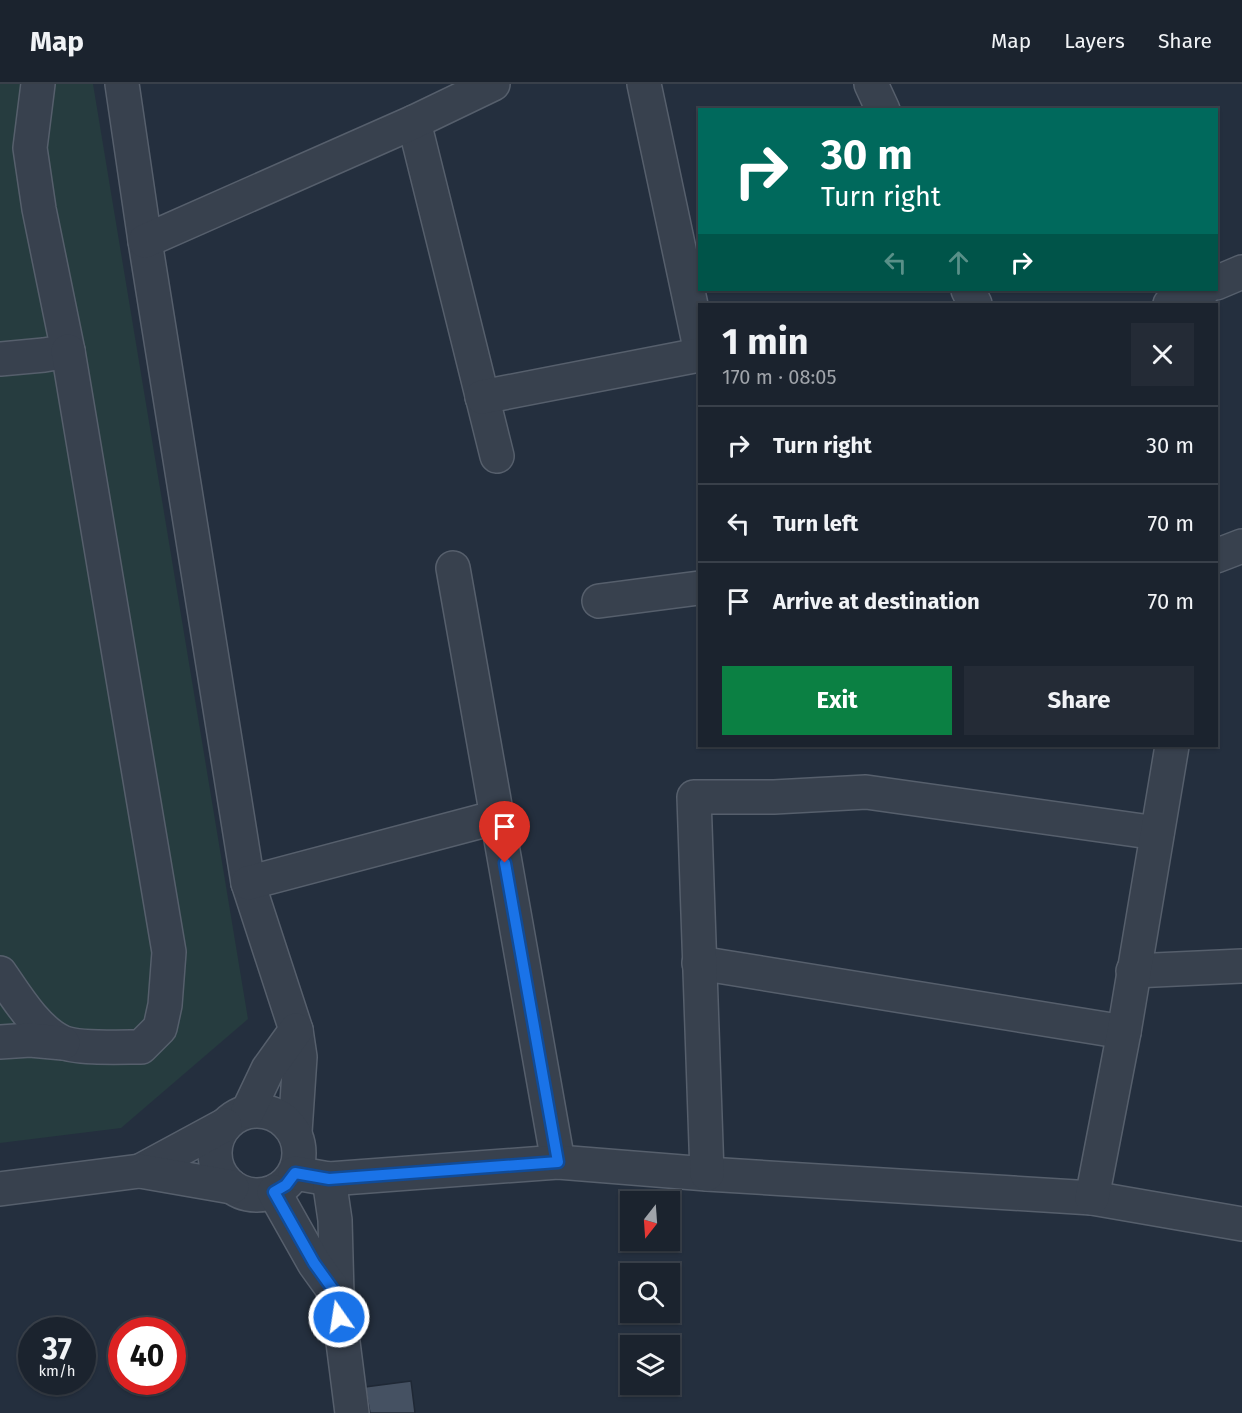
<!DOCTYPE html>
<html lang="en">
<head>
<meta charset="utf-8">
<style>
  :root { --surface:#1b232e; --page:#242b36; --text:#f1f3f6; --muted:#a0a4aa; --line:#39404a; --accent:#0b8043 }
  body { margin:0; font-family:"Fira Sans",sans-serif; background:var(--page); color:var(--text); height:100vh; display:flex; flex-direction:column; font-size:22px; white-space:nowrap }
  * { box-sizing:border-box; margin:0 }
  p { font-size:20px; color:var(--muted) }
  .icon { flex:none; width:33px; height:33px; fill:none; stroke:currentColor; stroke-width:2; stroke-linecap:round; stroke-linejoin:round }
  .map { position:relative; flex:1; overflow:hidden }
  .details { position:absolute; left:698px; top:219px; width:520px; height:444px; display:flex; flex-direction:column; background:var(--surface); border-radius:0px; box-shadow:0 2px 4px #0004,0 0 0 2px var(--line) }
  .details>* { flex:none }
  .hud { position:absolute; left:698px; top:24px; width:520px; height:183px; border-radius:0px; box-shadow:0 2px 4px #0004,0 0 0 2px var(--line); background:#00695c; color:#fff; overflow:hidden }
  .needle { width:39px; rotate:197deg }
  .tools { position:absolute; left:620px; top:1107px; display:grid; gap:12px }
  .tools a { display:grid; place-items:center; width:60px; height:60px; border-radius:0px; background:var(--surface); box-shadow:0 2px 4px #0004,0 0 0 2px var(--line); font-size:30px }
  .speed { position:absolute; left:18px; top:1233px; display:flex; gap:12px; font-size:30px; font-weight:700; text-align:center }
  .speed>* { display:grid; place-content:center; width:78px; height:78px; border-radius:50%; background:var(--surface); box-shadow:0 2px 4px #0004,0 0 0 2px var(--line); line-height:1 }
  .speed small { font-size:15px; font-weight:400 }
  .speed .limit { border:9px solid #d22; background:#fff; color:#111 }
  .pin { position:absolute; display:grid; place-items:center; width:51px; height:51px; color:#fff; margin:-62px -26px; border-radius:50% 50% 50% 0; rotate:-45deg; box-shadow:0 0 6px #0007 }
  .pin .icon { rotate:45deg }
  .me { position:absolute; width:66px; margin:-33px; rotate:347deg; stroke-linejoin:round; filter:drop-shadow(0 0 4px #0008) }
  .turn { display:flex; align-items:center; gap:21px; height:126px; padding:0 24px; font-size:27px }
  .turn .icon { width:78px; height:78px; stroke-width:2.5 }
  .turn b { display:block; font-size:42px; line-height:51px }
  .lanes { display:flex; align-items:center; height:57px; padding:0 24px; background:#0003; justify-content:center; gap:30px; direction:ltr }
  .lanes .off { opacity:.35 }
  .round { display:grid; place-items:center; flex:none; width:63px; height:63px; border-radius:0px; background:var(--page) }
  .headline { display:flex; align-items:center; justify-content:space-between; height:102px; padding:0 24px }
  h1 { font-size:36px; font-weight:700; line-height:45px }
  .primary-button { display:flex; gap:12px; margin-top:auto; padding:12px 24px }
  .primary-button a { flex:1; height:69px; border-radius:0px; background:var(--accent); color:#fff; font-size:24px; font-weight:700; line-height:69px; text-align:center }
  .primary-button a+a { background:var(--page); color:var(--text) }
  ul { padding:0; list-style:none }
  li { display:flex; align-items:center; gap:18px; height:78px; padding:0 24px; border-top:2px solid var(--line) }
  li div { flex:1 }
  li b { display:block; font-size:22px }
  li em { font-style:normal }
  header { display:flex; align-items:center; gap:36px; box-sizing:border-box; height:84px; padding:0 30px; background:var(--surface); border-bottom:2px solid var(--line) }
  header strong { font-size:28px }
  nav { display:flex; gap:33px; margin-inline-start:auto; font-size:21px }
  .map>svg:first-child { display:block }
  .green { fill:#263c3f }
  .building { fill:#455162; stroke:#1f2835; stroke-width:1.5 }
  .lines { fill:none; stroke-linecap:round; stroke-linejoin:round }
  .minor-casing { stroke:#565f6c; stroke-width:36 }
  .minor { stroke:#38414e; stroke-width:33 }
  .route-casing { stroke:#114b97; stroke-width:15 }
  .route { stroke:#1a73e8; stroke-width:10 }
</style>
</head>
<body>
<header>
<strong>Map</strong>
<nav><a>Map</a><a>Layers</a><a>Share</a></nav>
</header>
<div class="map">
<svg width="1242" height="1329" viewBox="0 0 1242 1329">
  <rect width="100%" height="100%" fill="#242f3e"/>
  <path class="green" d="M 0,0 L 93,0 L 248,935 L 121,1044 L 0,1059 Z"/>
  <path class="building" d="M 411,1297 L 415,1329 L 370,1329 L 365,1303 Z"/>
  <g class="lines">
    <g class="minor-casing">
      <g id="minor">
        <path d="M 122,0 L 145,157 L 248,799 L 296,946 L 300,973 L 295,1048"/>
        <path d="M 644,0 L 699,259"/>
        <path d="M 871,0 L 883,26"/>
        <path d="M 414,38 L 497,372"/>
        <path d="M 145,157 L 414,38 L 493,0"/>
        <path d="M 1216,199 L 1242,188"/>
        <path d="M 968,206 L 975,220"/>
        <path d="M 1170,220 L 1203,206"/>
        <path d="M 0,275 L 44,271 L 68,267 L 39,125 L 30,64 L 38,0"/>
        <path d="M 482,313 L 699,271"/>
        <path d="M 1216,472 L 1242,462"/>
        <path d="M 453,484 L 558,1078"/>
        <path d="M 599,517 L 699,504"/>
        <path d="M 248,799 L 497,733"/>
        <path d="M 699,879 L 1124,948"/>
        <path d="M 1133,887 L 1242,882"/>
        <path d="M 0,889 C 16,912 36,946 62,958 C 77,965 123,963 141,963 L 160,944 L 165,921 L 169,868 L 68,267"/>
        <path d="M 0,958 L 30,956 L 63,959"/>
        <circle cx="257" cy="1069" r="42"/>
        <path d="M 248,1027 L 268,985 L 296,946"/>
        <path d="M 140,1087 L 225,1041"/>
        <path d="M 295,1089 L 329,1095 L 558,1078 L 707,1090 L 1092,1114 L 1242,1140"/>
        <path d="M 707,1090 L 694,713 L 774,713 L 866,708 L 1157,749"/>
        <path d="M 329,1095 L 335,1136 L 337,1211 L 352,1329"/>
        <path d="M 0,1105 L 140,1087 L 232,1103"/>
        <path d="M 274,1108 L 314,1179 L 337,1211"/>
        <path d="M 1092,1114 L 1124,948 L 1172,662"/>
      </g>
    </g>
    <use href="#minor" class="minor"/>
  </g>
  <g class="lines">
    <g class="route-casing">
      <path id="route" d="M 339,1233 L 337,1211 L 314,1179 L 274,1108 L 286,1101 L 295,1089 L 329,1095 L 558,1078 L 505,779"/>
    </g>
    <use href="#route" class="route"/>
  </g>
</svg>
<div class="tools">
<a><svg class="needle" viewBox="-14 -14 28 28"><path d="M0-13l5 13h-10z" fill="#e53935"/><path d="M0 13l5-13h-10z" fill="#a0a4aa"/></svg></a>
<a><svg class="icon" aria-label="search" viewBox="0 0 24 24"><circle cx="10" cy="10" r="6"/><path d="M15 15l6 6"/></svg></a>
<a><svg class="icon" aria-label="layers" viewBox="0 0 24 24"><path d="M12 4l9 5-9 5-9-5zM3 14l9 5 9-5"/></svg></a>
</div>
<div class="speed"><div>37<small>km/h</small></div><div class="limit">40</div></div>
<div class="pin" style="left:505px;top:779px;background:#d93025"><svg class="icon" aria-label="arrive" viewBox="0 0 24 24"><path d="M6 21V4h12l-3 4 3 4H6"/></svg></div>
<svg class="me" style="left:339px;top:1233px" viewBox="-20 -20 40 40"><circle r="17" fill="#1a73e8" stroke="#fff" stroke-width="3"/><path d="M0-11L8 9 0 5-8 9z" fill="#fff"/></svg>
<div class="hud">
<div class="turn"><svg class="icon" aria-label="right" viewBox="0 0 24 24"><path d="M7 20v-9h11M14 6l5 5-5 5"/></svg><div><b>30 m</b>Turn right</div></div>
<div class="lanes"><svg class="icon off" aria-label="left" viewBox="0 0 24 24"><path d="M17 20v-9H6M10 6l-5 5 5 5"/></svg><svg class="icon off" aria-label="ahead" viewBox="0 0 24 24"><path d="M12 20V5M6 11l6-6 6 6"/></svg><svg class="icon" aria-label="right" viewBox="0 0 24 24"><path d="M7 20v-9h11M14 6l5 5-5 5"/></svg></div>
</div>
<section class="details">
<div class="headline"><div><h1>1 min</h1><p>170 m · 08:05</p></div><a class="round"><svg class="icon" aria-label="close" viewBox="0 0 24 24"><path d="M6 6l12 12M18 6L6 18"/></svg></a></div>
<ul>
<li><svg class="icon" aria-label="right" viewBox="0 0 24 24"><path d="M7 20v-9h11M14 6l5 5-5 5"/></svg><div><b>Turn right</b></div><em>30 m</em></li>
<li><svg class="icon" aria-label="left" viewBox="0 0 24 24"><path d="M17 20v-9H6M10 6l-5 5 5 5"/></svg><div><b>Turn left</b></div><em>70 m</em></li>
<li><svg class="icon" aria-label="arrive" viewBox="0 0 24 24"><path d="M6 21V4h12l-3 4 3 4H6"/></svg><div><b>Arrive at destination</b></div><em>70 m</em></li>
</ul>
<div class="primary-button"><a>Exit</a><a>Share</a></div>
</section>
</div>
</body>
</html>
